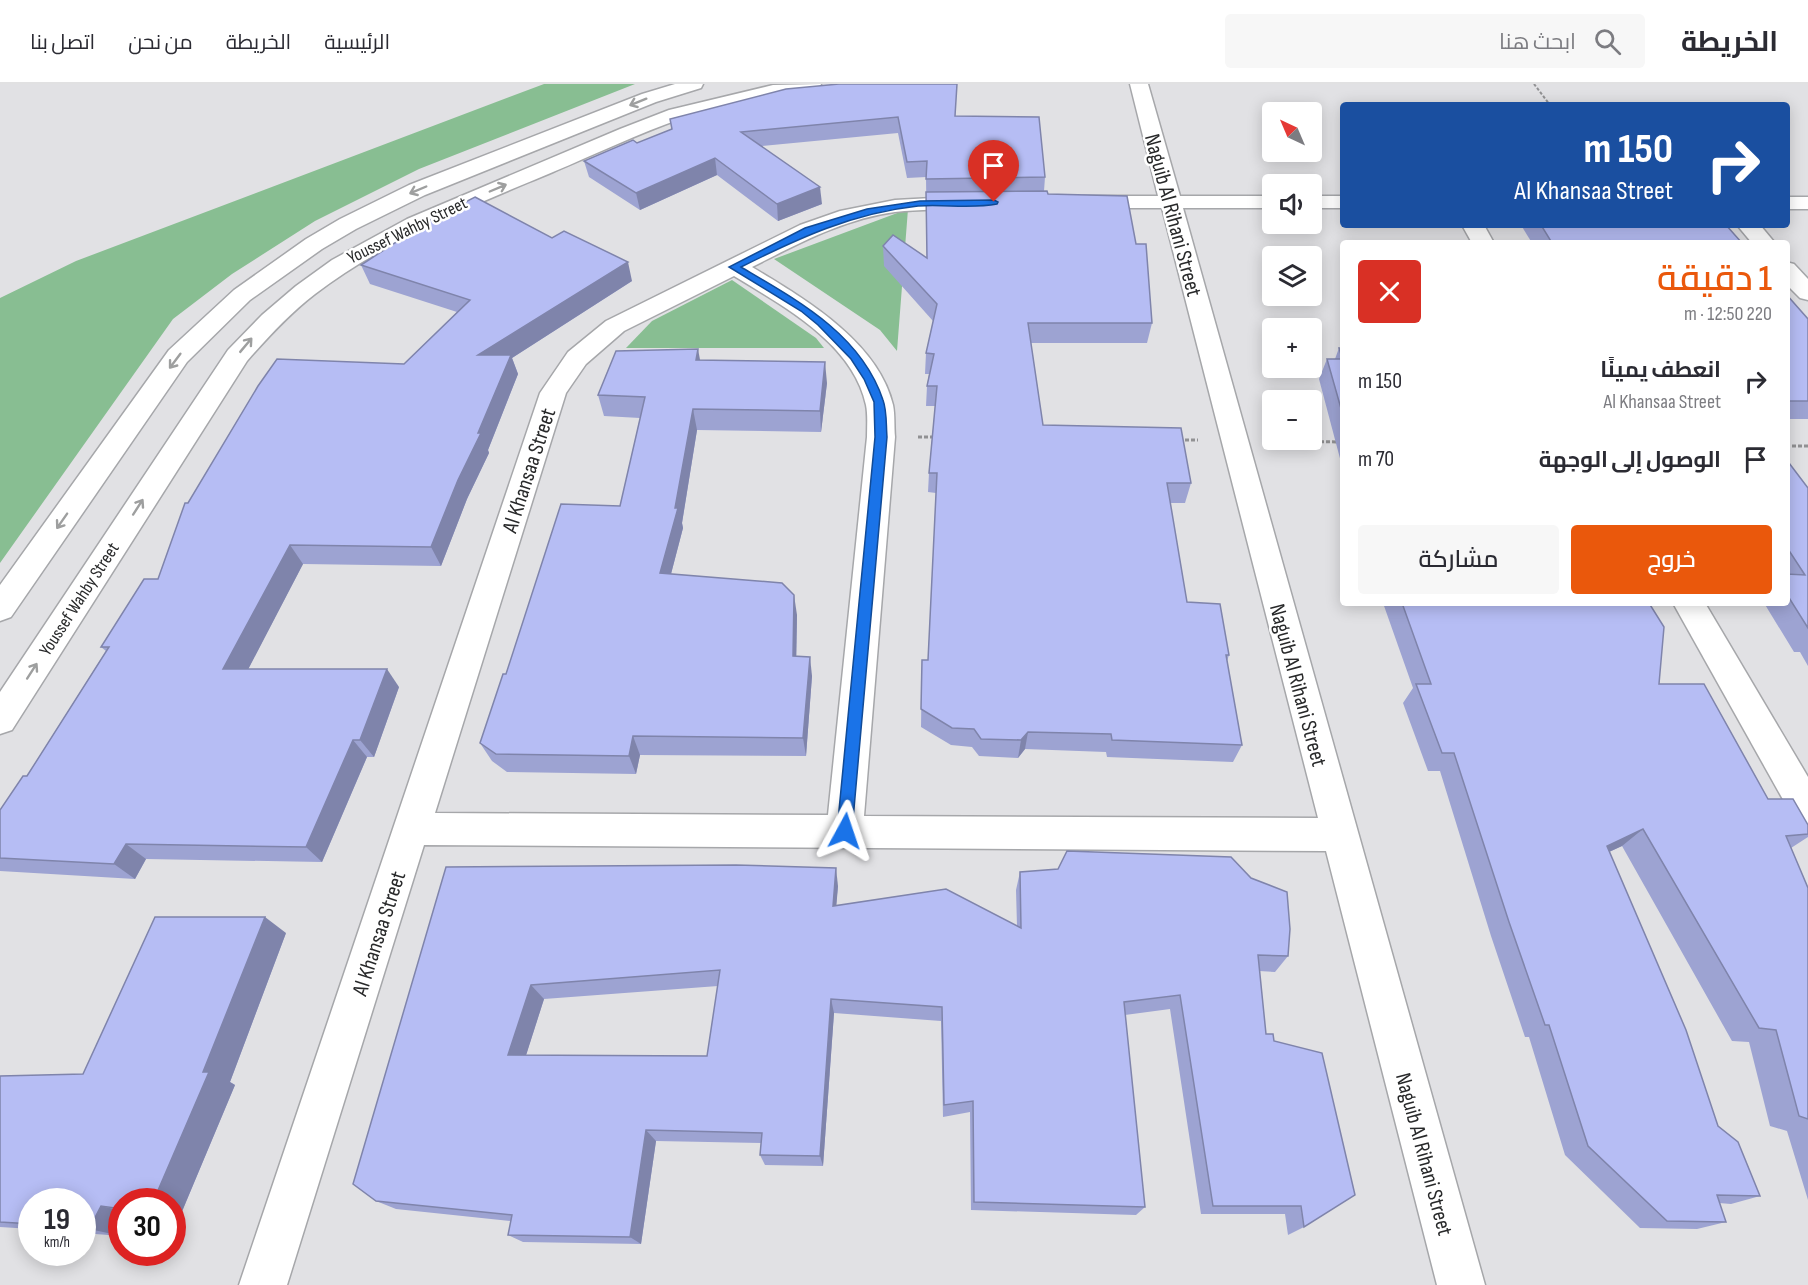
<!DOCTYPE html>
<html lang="ar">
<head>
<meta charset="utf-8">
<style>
  :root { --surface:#fff; --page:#f7f7f7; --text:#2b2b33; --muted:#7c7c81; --line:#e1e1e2; --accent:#ea580c }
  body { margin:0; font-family:"Sofia Sans Condensed",Cairo,sans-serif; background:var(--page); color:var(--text); direction:rtl; height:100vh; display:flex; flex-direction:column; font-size:22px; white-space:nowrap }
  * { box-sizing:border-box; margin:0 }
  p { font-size:20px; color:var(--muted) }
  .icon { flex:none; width:33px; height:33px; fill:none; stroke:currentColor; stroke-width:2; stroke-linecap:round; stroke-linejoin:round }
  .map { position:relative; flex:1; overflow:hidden; direction:ltr }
  .sheet { position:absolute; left:1340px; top:156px; width:450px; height:366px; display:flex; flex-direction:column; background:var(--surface); border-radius:6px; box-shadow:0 3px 15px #0003; direction:rtl }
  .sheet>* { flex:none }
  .hud { position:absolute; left:1340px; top:18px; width:450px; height:126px; border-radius:6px; box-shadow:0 3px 15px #0003; direction:rtl; background:#1a4fa0; color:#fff; overflow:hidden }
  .needle { width:39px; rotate:316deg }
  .tools { position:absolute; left:1262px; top:18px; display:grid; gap:12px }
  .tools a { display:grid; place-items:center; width:60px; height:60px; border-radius:6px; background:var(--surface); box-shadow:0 3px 15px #0003; font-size:30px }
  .speed { position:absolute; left:18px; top:1104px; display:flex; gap:12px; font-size:30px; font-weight:700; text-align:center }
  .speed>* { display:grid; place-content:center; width:78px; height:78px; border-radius:50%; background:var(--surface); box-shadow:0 3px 15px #0003; line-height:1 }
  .speed small { font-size:15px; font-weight:400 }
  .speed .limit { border:9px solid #d22; background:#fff; color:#111 }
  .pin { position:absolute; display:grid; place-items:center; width:51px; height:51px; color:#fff; margin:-62px -26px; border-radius:50% 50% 50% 0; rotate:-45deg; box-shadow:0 0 6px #0007 }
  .pin .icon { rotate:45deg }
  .me { position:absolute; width:66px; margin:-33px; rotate:5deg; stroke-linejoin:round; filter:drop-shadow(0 0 4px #0008) }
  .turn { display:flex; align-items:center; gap:21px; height:126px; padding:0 18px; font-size:27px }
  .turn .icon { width:78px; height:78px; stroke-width:2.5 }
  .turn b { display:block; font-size:42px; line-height:51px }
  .round { display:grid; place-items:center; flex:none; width:63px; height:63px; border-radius:6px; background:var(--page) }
  .head { display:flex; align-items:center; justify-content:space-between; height:102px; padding:0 18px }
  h1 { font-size:36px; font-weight:600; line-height:45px; color:var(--accent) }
  .cta { display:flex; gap:12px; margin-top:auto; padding:12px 18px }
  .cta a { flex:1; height:69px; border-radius:6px; background:var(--accent); color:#fff; font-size:24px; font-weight:600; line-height:69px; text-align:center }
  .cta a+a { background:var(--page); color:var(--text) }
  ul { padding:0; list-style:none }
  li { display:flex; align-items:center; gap:18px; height:78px; padding:0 18px }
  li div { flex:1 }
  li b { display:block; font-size:22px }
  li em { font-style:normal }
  header { display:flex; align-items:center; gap:36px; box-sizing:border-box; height:84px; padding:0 30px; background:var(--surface); border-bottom:2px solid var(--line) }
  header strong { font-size:28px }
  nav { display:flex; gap:33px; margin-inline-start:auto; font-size:21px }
  .search { width:420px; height:54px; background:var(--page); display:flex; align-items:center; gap:15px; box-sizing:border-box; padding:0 21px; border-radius:6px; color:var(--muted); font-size:22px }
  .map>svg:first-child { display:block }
  .green { fill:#88be92 }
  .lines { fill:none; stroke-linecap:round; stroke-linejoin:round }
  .minor-casing { stroke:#a6a7aa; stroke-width:3 }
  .path-far1 { stroke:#919193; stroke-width:2; stroke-dasharray:3 2; stroke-linecap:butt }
  .path { stroke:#919193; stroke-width:3; stroke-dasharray:4 2; stroke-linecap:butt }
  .minor { fill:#fff; fill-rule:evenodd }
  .wall { fill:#9da3d2; fill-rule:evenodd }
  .shaded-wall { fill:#7f84ab }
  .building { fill:#b6bdf4; stroke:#7f84ab; stroke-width:1.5; fill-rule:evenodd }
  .oneway { stroke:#9e9f9f }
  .route { fill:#1a73e8; stroke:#114b97; stroke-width:1.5 }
  .labels { text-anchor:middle; stroke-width:5; stroke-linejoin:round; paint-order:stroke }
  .far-street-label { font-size:18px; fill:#28292a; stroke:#fff }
  .street-label { font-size:22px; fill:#28292a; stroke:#fff }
</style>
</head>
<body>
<header>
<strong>الخريطة</strong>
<div class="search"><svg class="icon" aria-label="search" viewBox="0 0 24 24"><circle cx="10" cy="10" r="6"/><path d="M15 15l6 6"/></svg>ابحث هنا</div>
<nav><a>الرئيسية</a><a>الخريطة</a><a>من نحن</a><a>اتصل بنا</a></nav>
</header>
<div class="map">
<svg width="1808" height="1201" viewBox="0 0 1808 1201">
  <rect width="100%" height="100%" fill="#e1e1e4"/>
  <g class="green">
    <path d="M 544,0 L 635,0 L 419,85 L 315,137 L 232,190 L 173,235 L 0,479 L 0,214 L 76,177 Z"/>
    <path d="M 908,125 L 897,267 L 880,246 L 774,175 Z"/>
    <path d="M 732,196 L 816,254 L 824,264 L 626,264 L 652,237 Z"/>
  </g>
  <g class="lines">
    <g class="minor-casing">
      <g id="minor">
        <path d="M 675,0 L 703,0 L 701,4 L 656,18 L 425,111 L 356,145 L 322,165 L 250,216 L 187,278 L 11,533 L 0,537 L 0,501 L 169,266 L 234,206 L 306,155 L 340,135 L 409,101 L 642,10 Z"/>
        <path d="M 821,0 L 819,4 L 812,6 C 768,12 725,21 683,34 C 639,49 596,70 553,88 C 470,123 387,155 315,210 C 289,230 268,253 247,277 L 12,646 L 0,650 L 0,608 L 228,266 L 262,231 L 296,202 L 332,176 L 407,135 L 620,45 L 669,26 L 773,1 Z"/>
        <path d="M 1130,0 L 1148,0 L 1180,112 L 1272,112 L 1272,124 L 1183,124 L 1485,1201 L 1437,1201 L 1326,767 L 424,761 L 287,1201 L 239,1201 L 540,309 L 568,268 L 606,237 L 800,141 L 840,127 L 895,116 L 970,112 L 978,113 L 981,118 L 978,123 L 970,124 C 945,126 920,125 895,128 C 843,135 798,160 752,183 C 803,214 878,257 893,321 C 895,331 894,342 895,353 L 864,732 L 1318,734 L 1162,124 L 1085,124 L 1077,123 L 1074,118 L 1077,113 L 1085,112 L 1158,112 ZM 734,192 C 783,222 853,259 866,321 C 868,331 867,342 867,353 L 828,731 L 435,729 L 566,309 L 586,280 L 624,247 Z"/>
        <rect x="1311" y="112" width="31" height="12"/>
        <rect x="1786" y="113" width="22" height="12"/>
        <path d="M 1462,141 L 1484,141 L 1494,159 L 1472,159 Z"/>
        <path d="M 1737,141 L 1760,141 L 1775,159 L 1752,159 Z"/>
        <path d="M 1786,178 L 1794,180 L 1808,195 L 1808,216 L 1800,214 L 1786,200 Z"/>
        <path d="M 1673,519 L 1705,519 L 1808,693 L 1808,742 L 1795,737 Z"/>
      </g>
    </g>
    <path class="path-far1" d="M 1534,0 L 1550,21"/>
    <g class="path">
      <path d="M 918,353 L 937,353"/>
      <path d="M 1179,356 L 1198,356"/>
      <path d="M 1272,357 L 1342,358"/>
      <path d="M 1786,362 L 1808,362"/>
    </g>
    <use href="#minor" class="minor"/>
  </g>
  <g class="wall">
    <path d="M 955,32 L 1045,93 L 1044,107 L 1048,110 L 1136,160 L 1152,239 L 1147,259 L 1031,259 L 1043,341 L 1191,399 L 1185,419 L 1170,419 L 1187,518 L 1229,571 L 1227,577 L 1242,661 L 1233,678 L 1107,673 L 1106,668 L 1025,665 L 1018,674 L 979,672 L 972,663 L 951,661 L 921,643 L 922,576 L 928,576 L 936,409 L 928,408 L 929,389 L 935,322 L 926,322 L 927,302 L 929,290 L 925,290 L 926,269 L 933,237 L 884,182 L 883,162 L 927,174 L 926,93 L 907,94 L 898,49 L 762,62 L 822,120 L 778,137 L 717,91 L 640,126 L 589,93 L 584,77 L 637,59 L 672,45 L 670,35 Z"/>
    <path d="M 1521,141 L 1726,141 L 1742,159 L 1532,159 Z"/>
    <path d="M 361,181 L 632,197 L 512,274 L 518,290 L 488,366 L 489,369 L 467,415 L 441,482 L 303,480 L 248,585 L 399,603 L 374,673 L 367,673 L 322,778 L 146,775 L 135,795 L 0,787 L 0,726 L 27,692 L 106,567 L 101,563 L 158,495 L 188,419 L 404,280 L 457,228 L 370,200 Z"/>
    <path d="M 1786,210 L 1808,235 L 1808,335 L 1786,335 Z"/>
    <path d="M 1339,264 L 1342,264 L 1342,382 L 1319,295 L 1327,275 L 1335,275 Z"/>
    <path d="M 700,277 L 827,299 L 821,348 L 697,346 L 682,439 L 683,444 L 671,490 L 797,531 L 796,572 L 812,592 L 806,672 L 640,671 L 636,690 L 507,688 L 492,677 L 480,659 L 506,590 L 620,422 L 640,334 L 604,332 L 598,311 Z"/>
    <path d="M 1786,375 L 1808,404 L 1808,582 L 1800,568 L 1794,568 L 1764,519 L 1786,519 Z"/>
    <path d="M 1383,519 L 1649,519 L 1659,600 L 1768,715 L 1808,741 L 1808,753 L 1791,764 L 1808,804 L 1808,1116 L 1787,1047 L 1770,1042 L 1749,958 L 1732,957 L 1622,762 L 1609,768 L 1718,1042 L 1760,1112 L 1731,1120 L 1719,1119 L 1726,1138 L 1697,1145 L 1640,1144 L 1565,1071 L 1529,953 L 1525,953 L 1491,852 L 1440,687 L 1428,687 L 1403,619 L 1413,604 Z"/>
    <path d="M 446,783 L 838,802 L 836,821 L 1017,842 L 1016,806 L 1020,788 L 1288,872 L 1275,888 L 1259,887 L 1266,950 L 1273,950 L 1304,1143 L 1288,1151 L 1285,1130 L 1201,1130 L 1170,925 L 1125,931 L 1145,1123 L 1136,1131 L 971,1126 L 970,1028 L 943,1033 L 941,937 L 834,929 L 823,1082 L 765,1081 L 760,1071 L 761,1059 L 656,1057 L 641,1160 L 523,1158 L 508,1151 L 511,1137 L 396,1125 L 376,1117 ZM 718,902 L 707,972 L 526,971 L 544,915 Z"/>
    <path d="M 286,849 L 230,998 L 235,1001 L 178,1137 L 172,1136 L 172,1118 L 122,1118 L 122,1152 L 82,1149 L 82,1118 L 32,1118 L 32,1145 L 0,1143 L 0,992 L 83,990 Z"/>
  </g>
  <g class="shaded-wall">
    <path d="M 715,74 L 717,91 L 640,126 L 636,109 Z"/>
    <path d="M 820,103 L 822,120 L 778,137 L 777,120 Z"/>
    <path d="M 628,178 L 632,197 L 512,274 L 518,290 L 488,366 L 489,369 L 467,415 L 441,482 L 431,463 L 458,396 L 478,271 Z"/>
    <path d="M 698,265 L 702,286 L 696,276 Z"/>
    <path d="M 825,278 L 827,299 L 821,348 L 820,327 Z"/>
    <path d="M 693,325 L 697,346 L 682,439 L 683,444 L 666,509 L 660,489 Z"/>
    <path d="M 290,461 L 303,480 L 239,603 L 223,585 Z"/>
    <path d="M 794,511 L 797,531 L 796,592 L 793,572 Z"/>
    <path d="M 810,573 L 812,592 L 806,672 L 803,654 Z"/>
    <path d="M 387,585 L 399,603 L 374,673 L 360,656 Z"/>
    <path d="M 1028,648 L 1025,665 L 1018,674 L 1021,656 Z"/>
    <path d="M 633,652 L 640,671 L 636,690 L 629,672 Z"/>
    <path d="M 353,656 L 367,673 L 322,778 L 306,763 Z"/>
    <path d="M 1643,745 L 1622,762 L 1587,778 L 1607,762 Z"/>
    <path d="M 126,760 L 146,775 L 135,795 L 114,780 Z"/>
    <path d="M 836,784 L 838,802 L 835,838 L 833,822 Z"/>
    <path d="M 265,833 L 286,849 L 230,998 L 235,1001 L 178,1137 L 172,1136 L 172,1118 L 153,1118 L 203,988 Z"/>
    <path d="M 531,901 L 544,915 L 522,984 L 508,971 Z"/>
    <path d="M 831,915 L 834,929 L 823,1082 L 820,1072 Z"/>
    <path d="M 646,1046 L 656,1057 L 641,1160 L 630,1153 Z"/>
    <path d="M 101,1122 L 122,1127 L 122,1152 L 89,1145 Z"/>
  </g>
  <g class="building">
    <path d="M 839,0 L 957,0 L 955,32 L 1039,33 L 1045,93 L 926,95 L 927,77 L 907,78 L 898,33 L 741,48 L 820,103 L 777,120 L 715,74 L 636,109 L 584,77 L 633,56 L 637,59 L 672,45 L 670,35 L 786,5 Z"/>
    <path d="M 1047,107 L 1048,110 L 1127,112 L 1136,160 L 1146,160 L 1152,239 L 1028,239 L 1043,341 L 1181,344 L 1191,399 L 1167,399 L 1187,518 L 1220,520 L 1229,571 L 1226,571 L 1242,661 L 1112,656 L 1111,650 L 1028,648 L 1021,656 L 981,655 L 974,645 L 952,644 L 921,625 L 922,576 L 928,576 L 937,389 L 929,389 L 937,302 L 927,302 L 934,270 L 926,269 L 937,220 L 883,162 L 893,151 L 927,174 L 926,108 Z"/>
    <path d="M 475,113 L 552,154 L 564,147 L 628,178 L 478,271 L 511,271 L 478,349 L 481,349 L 458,396 L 431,463 L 290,461 L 223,585 L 387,585 L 360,656 L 353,656 L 306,763 L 126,760 L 114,780 L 0,774 L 0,726 L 23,692 L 27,692 L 109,563 L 101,563 L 144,495 L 158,495 L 185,419 L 188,419 L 258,302 L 277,275 L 404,280 L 470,216 L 361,181 L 430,136 Z"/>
    <path d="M 1541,141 L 1726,141 L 1742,159 L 1552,159 Z"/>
    <path d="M 1786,210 L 1808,235 L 1808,317 L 1786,317 Z"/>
    <path d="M 1339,264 L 1342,264 L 1342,274 Z"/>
    <path d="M 698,265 L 696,276 L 825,278 L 820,327 L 693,325 L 675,424 L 678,424 L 660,489 L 782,499 L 794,511 L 793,572 L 810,573 L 803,654 L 633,652 L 629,672 L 496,670 L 480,659 L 503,590 L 506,590 L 561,420 L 620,422 L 645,313 L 598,311 L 616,267 Z"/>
    <path d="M 1327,275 L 1342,275 L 1342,328 Z"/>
    <path d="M 1786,375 L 1808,404 L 1808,544 L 1786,509 L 1786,490 L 1805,491 L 1786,462 Z"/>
    <path d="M 1402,519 L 1649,519 L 1664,543 L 1659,600 L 1704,600 L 1768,715 L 1793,715 L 1808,741 L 1808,750 L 1786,752 L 1808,804 L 1808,1035 L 1799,1032 L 1776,946 L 1759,944 L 1643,745 L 1607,762 L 1686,946 L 1718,1042 L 1738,1058 L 1760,1112 L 1717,1111 L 1726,1138 L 1667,1137 L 1588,1062 L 1549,941 L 1545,941 L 1509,838 L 1454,669 L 1442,669 L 1416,600 L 1431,600 Z"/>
    <path d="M 1067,767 L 1231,773 L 1251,794 L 1287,808 L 1290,845 L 1288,872 L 1258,871 L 1266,950 L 1273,950 L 1274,957 L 1322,969 L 1355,1111 L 1304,1143 L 1301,1122 L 1213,1122 L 1180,911 L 1124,918 L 1145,1123 L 974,1118 L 973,1017 L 944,1021 L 942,923 L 831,915 L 820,1072 L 760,1071 L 762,1049 L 646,1046 L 630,1153 L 508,1151 L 512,1131 L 376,1117 L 353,1100 L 446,783 L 736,781 L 836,784 L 833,822 L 946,805 L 1021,844 L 1020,788 L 1058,785 ZM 720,886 L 707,972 L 508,971 L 531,901 Z"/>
    <path d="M 155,833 L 265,833 L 203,988 L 209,988 L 153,1118 L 122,1118 L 122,1125 L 101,1122 L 89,1145 L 82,1144 L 82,1118 L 32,1118 L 32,1140 L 0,1138 L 0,992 L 83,990 Z"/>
  </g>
  <defs><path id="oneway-shaft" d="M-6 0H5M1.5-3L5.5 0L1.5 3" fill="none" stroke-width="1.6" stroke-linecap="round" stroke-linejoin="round" transform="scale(1.5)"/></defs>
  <g class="oneway">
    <use href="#oneway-shaft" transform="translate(638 18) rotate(158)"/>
    <use href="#oneway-shaft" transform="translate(498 104) rotate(-23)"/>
    <use href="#oneway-shaft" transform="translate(418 106) rotate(157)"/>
    <use href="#oneway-shaft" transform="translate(246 261) rotate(-50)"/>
    <use href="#oneway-shaft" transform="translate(175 277) rotate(127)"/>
    <use href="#oneway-shaft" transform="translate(138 423) rotate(-57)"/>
    <use href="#oneway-shaft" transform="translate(62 437) rotate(125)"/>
    <use href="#oneway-shaft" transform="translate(32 587) rotate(-57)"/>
  </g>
  <path class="route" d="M 994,116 L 998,118 L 997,120 C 971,125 944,120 918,122 C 853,129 799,154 741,183 C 797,216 861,250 883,316 C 887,327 886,341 887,353 L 852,747 L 850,751 L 845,753 L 840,751 L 837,747 L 875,353 L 874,318 L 864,295 L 851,275 L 818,241 L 801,227 L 729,183 L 805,144 L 867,125 L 920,117 Z"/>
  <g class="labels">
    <g class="far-street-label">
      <text transform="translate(407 146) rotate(-26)" y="6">Youssef Wahby Street</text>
      <text transform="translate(79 515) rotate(-57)" y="6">Youssef Wahby Street</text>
    </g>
    <g class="street-label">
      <text transform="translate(1174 131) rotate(75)" y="8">Naguib Al Rihani Street</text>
      <text transform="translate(528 386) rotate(-72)" y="8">Al Khansaa Street</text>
      <text transform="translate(1299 601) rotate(75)" y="8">Naguib Al Rihani Street</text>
      <text transform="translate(378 849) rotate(-72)" y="8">Al Khansaa Street</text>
      <text transform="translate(1425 1070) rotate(75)" y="8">Naguib Al Rihani Street</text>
    </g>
  </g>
</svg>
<div class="tools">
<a><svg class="needle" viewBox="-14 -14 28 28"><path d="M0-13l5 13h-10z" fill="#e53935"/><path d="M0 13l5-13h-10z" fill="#7c7c81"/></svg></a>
<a><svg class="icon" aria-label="sound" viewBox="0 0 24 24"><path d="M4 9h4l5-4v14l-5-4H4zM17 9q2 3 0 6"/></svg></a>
<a><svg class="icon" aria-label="layers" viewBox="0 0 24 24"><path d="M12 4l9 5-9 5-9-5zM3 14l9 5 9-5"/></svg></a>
<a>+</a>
<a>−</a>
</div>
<div class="speed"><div>19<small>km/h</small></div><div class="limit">30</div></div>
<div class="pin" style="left:994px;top:118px;background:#d93025"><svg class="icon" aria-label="arrive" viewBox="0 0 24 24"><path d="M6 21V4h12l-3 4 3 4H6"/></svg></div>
<svg class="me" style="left:845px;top:747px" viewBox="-20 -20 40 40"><path d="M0-17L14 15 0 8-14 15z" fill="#1a73e8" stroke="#fff" stroke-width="4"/></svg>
<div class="hud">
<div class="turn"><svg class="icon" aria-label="right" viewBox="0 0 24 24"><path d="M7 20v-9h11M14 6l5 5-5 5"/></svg><div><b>150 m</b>Al Khansaa Street</div></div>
</div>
<section class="sheet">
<div class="head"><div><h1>1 دقيقة</h1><p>220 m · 12:50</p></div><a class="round" style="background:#d93025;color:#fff"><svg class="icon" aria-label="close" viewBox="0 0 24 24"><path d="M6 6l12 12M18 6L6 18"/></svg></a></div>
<ul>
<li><svg class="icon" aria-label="right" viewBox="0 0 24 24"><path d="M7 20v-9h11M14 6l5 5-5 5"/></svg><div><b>انعطف يمينًا</b><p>Al Khansaa Street</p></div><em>150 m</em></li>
<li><svg class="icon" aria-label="arrive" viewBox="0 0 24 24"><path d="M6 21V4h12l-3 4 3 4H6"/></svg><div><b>الوصول إلى الوجهة</b></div><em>70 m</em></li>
</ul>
<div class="cta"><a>خروج</a><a>مشاركة</a></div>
</section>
</div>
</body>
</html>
